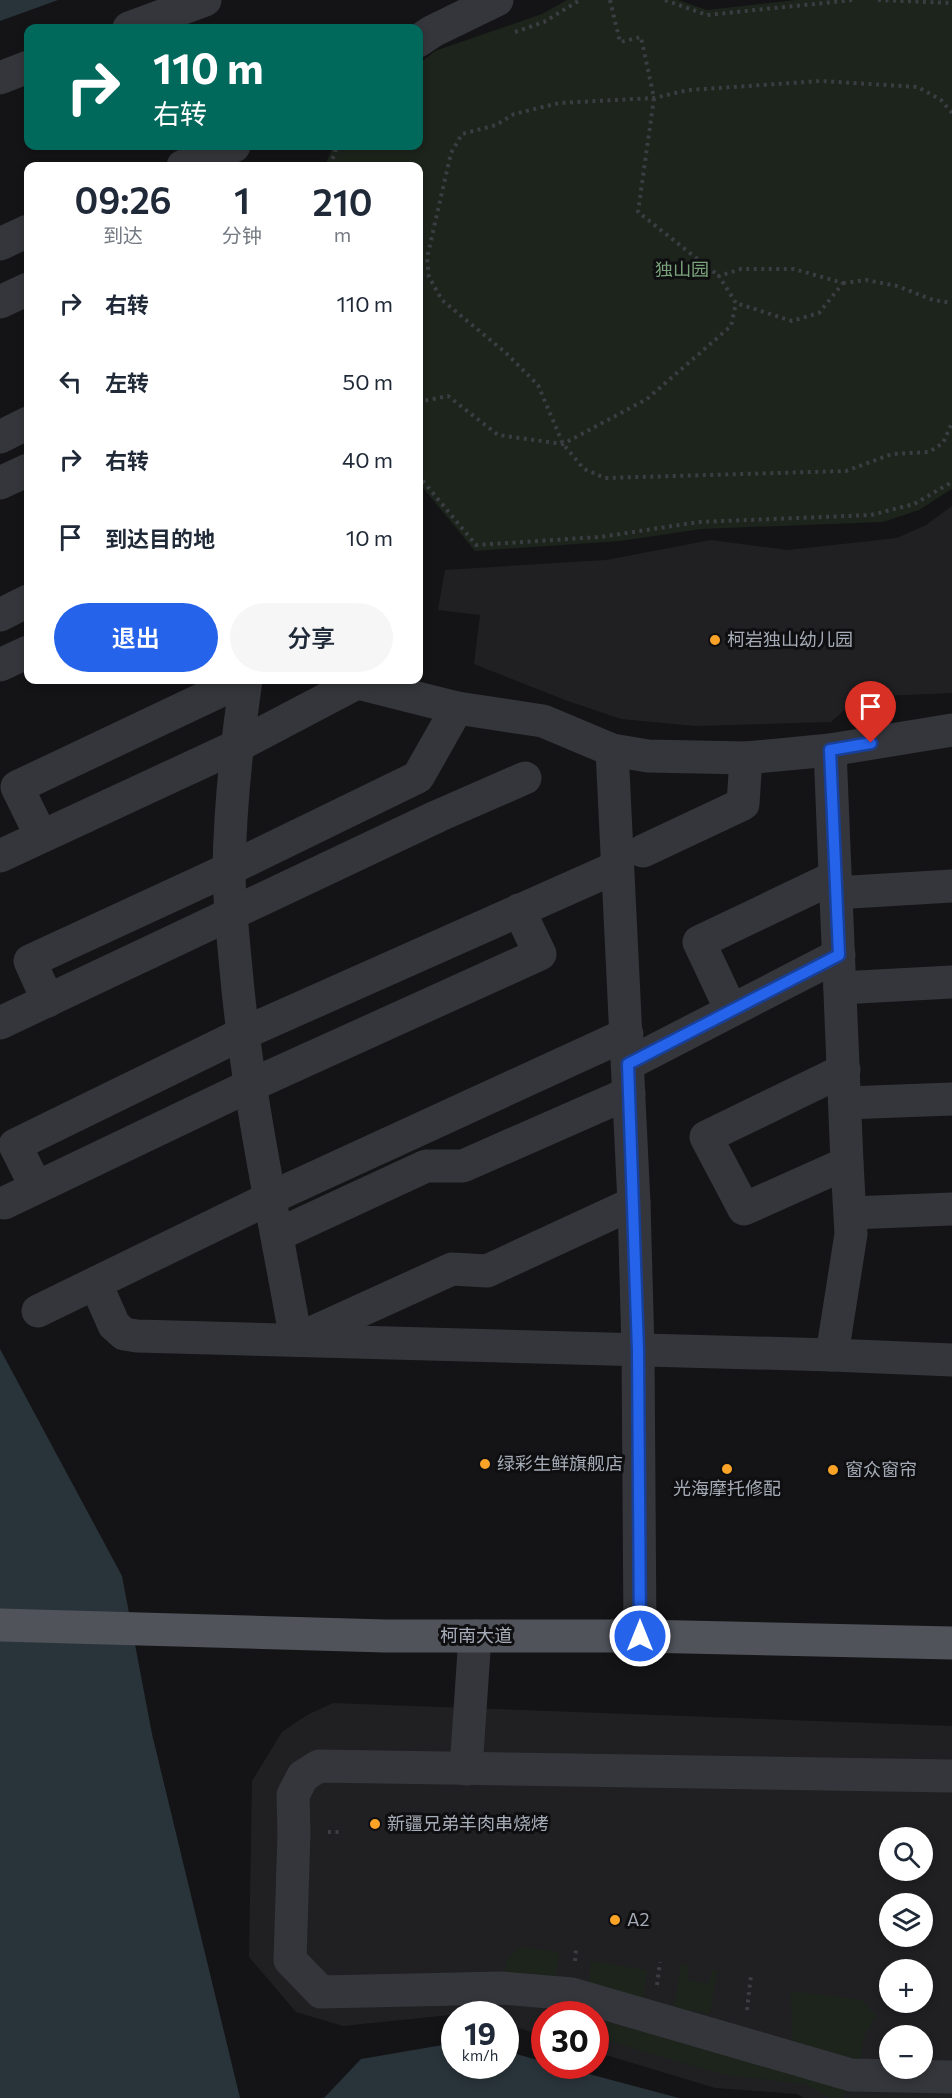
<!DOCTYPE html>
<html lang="zh">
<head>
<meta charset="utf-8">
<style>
  :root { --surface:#fff; --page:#f6f6f7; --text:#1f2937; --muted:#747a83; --accent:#2563eb }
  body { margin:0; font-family:Commissioner,"Noto Sans SC",sans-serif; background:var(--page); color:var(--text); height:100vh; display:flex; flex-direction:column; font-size:22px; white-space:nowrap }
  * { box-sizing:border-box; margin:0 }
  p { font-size:20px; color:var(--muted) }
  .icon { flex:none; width:33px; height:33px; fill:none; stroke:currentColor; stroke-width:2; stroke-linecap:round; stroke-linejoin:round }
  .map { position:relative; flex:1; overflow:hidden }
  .drawer { position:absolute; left:24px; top:162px; width:399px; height:522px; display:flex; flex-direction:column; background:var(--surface); border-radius:12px; box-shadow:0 3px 9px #0003 }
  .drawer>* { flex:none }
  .top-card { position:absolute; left:24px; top:24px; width:399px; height:126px; border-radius:12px; box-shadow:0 3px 9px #0003; background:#00695c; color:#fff; overflow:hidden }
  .controls { position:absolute; left:879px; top:1827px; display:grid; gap:12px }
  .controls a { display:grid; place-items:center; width:54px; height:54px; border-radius:50%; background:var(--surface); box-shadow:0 3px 9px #0003; font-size:30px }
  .speed { position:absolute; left:441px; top:2001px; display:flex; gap:12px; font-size:30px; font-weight:700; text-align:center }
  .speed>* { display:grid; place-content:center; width:78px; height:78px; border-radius:50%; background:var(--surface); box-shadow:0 3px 9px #0003; line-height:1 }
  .speed small { font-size:15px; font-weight:400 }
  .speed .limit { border:9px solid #d22; background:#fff; color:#111 }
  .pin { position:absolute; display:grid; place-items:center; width:51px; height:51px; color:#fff; margin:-62px -26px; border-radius:50% 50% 50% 0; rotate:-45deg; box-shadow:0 0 6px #0007 }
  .pin .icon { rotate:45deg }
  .me { position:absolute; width:66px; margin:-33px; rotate:0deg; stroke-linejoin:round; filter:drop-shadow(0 0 4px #0008) }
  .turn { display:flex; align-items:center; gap:21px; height:126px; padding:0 30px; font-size:27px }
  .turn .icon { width:78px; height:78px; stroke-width:2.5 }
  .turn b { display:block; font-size:42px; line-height:51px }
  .eta { display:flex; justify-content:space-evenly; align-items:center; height:102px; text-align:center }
  .eta b { font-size:36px; font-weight:600; line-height:42px }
  .cta { display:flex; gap:12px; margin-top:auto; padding:12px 30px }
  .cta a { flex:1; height:69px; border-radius:36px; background:var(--accent); color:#fff; font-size:24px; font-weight:600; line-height:69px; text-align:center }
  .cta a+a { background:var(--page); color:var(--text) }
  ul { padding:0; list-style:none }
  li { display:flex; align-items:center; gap:18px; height:78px; padding:0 30px }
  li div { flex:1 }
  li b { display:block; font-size:22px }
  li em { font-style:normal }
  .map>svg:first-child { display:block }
  .built { fill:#202023; fill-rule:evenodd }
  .green { fill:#1c241c }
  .water { fill:#29343a }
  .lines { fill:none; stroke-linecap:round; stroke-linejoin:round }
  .path { stroke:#3b3d42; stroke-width:4; stroke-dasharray:3 4.5; stroke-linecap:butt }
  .minor { stroke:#35363b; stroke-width:33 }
  .major { stroke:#50535a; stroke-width:33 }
  .route-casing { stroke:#184099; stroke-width:15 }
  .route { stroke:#2563eb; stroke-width:10 }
  .poi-dot { fill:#faa327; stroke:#0f0f11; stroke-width:2 }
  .labels { text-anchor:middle; stroke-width:6; stroke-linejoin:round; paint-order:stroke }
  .park-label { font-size:18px; fill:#7ba37b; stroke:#0f0f11 }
  .poi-label { font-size:18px; fill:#a5acb7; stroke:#0f0f11; text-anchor:start }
  .street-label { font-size:18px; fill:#a5acb7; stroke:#0f0f11 }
</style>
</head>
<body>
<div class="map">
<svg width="952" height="2098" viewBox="0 0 952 2098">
  <rect width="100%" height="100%" fill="#141416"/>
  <g class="built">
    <path d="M 952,506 L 952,693 L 859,697 L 831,722 L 695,726 L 621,719 L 565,700 L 474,664 L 480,615 L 438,610 L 445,570 L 606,560 L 711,540 L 788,550 L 897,538 L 926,525 Z"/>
    <path d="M 333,1703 L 952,1726 L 952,2098 L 804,2098 L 797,2094 L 715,2088 L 596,2052 L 596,2014 L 544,2014 L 544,2036 L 506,2024 L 506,2014 L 469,2013 L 343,2026 L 296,2012 L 249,1957 L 252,1781 L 282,1732 L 307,1715 ZM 890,1838 L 922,1838 L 922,1870 L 890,1870 ZM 890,1904 L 922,1904 L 922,1936 L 890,1936 ZM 890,1970 L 922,1970 L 922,2002 L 890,2002 ZM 890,2036 L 922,2036 L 922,2068 L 890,2068 Z"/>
  </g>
  <g class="green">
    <path d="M 567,0 L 678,0 L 707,10 L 796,0 L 952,0 L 952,489 L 919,510 L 883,522 L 702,529 L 620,541 L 475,551 L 419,483 L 418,166 L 325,166 L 333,146 L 418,146 L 419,64 L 435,51 L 542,14 Z"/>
    <path d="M 524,1947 L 559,1952 L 555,1979 L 504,1975 C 508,1959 507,1952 524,1947 Z"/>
    <path d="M 591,1961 L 647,1970 L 643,2002 L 588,1991 Z"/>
    <path d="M 681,1964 L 689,1966 L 687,1980 L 708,1984 L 712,1970 L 717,1970 L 710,2014 L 674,2008 Z"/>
    <path d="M 791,1991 L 862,2000 L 876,2016 L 863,2038 L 861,2060 L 792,2046 Z"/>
    <path d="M 596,2019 L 845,2086 L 843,2098 L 830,2098 L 805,2084 L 726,2075 L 644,2052 L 596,2036 Z"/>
  </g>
  <g class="water">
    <path d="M 0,0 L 58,0 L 0,21 Z"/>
    <path d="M 0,1349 L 122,1576 L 152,1734 L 240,2098 L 0,2098 Z"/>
    <path d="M 454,2043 L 454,2066 L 506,2066 L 506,2051 L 544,2062 L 544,2066 L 559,2066 L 679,2098 L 324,2098 L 361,2059 Z"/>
  </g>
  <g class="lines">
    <g class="path">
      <path d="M 610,0 L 620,42 L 641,37 L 654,98 L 638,212 L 719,276"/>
      <path d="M 665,0 L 707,15 L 853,0"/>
      <path d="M 878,0 L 952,3"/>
      <path d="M 515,32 L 544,22 L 580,0"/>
      <path d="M 952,113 L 941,100 L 918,87 L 821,81 L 688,90 L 654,98 L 559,103 L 514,114 L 496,125 L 462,134 L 451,153 L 427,258 L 429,277 L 442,300 L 506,353 L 538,385 L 563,444 L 584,469 L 605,478 L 846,471 L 892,454 L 929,452 L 943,443 L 952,423"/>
      <path d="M 330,166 L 337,146"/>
      <path d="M 843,283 L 866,280 L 897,286 L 933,300 L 952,303"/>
      <path d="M 418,402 L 448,396 L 498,435 L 563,444 L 647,399 L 731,326 L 736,303 L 719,276 L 741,269 L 794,269 L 843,283 L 819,313 L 792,321 L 736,303"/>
      <path d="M 418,475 L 476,545 L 600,537 L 699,522 L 871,515 L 914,504 L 952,482"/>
      <path d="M 328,1832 L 343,1832"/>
      <path d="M 575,1961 L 576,1949"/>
      <path d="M 657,1985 L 660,1962"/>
      <path d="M 747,2010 L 751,1975"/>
    </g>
    <g class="minor">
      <path d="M 129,28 L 205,0"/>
      <path d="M 418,41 L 433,31 L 497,0"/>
      <path d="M 0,78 L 28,67"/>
      <path d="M 183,166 L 234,146"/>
      <path d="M 0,244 L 28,231"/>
      <path d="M 0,302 L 28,289"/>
      <path d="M 0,437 L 28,423"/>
      <path d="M 0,483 L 28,470"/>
      <path d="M 0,615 L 28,601"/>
      <path d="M 0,665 L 28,652"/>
      <path d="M 246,680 C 237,742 230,806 229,869 C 229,902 233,936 236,969 C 247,1094 274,1216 296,1340 L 452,1269 L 487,1271 L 634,1203"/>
      <path d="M 346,680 L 457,708 L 543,721 L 612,750 L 648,756 L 746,758 L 830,750 L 952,730"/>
      <path d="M 612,750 L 634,1203 L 638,1350 L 640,1636"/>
      <path d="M 830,750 L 847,1163 L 851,1234 L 832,1355"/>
      <path d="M 41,836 L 17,787 L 243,680"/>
      <path d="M 643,851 L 743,804 L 746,758"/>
      <path d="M 0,856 L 237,746 L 357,683"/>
      <path d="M 835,893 L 952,886"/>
      <path d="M 840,988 L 952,982"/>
      <path d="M 48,1001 L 30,961 L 229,869 L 418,777 L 457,708"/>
      <path d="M 731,1010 L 699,942 L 835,877"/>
      <path d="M 0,1023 L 438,816 L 525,778"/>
      <path d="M 628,1064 L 839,955"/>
      <path d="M 844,1070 L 706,1137 L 744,1209 L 847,1163"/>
      <path d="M 845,1103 L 952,1099"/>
      <path d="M 36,1187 L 15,1145 L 242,1034 L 617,867"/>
      <path d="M 4,1203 L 249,1086 L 540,954 L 519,910"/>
      <path d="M 851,1213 L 952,1209"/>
      <path d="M 277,1235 L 426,1166 L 463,1166 L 629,1093"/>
      <path d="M 96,1284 L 114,1325 L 124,1334 L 137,1336 L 832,1355 L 952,1360"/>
      <path d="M 38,1311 L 270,1198 L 627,1034"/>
      <path d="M 466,1769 L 475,1636"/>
      <path d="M 952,1776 L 319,1766 L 303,1776 L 293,1795 L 294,1833 L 290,1960 L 321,1992 L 502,1988 L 572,1994 L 851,2075 L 952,2077"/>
    </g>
    <path class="major" d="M 0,1625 L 385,1636 L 640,1636 L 952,1643"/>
  </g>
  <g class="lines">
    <g class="route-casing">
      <path id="route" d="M 640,1636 L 638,1350 L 628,1064 L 839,955 L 830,750 L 871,743"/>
    </g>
    <use href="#route" class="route"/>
  </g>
  <g class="poi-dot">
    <circle cx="715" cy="640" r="6"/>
    <circle cx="485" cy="1464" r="6"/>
    <circle cx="727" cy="1469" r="6"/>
    <circle cx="833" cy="1470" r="6"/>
    <circle cx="375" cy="1824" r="6"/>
    <circle cx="615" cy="1920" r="6"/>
  </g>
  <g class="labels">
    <g class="park-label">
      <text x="682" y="276">独山园</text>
    </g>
    <g class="poi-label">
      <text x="727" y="646">柯岩独山幼儿园</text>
      <text x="497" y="1470">绿彩生鲜旗舰店</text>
      <text x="845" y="1476">窗众窗帘</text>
      <text x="727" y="1495" text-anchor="middle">光海摩托修配</text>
      <text x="387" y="1830">新疆兄弟羊肉串烧烤</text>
      <text x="627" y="1926">A2</text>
    </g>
    <g class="street-label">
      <text x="476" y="1642">柯南大道</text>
    </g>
  </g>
</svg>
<div class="controls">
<a><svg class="icon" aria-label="search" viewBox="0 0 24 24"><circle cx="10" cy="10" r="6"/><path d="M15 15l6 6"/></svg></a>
<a><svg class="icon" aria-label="layers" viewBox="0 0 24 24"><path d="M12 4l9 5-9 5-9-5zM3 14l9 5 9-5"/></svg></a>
<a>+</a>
<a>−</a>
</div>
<div class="speed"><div>19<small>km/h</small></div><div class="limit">30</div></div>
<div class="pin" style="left:871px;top:743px;background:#d93025"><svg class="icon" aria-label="arrive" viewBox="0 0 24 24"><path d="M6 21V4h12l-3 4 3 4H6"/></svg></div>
<svg class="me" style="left:640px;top:1636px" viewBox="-20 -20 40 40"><circle r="17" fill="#2563eb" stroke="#fff" stroke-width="3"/><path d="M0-11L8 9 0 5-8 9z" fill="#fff"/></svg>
<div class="top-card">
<div class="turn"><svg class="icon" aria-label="right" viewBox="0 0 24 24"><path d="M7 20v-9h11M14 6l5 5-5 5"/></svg><div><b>110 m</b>右转</div></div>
</div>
<section class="drawer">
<div class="eta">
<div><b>09:26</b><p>到达</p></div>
<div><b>1</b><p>分钟</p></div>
<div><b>210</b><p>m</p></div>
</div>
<ul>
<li><svg class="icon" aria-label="right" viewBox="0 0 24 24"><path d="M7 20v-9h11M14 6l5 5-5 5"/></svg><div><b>右转</b></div><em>110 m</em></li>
<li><svg class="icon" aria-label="left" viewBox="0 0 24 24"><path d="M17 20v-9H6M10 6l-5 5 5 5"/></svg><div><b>左转</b></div><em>50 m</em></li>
<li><svg class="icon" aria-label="right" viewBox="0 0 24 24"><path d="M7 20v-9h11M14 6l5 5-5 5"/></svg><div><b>右转</b></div><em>40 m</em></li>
<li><svg class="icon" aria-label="arrive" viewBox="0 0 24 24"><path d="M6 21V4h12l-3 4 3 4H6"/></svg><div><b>到达目的地</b></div><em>10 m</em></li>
</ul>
<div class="cta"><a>退出</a><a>分享</a></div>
</section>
</div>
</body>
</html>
